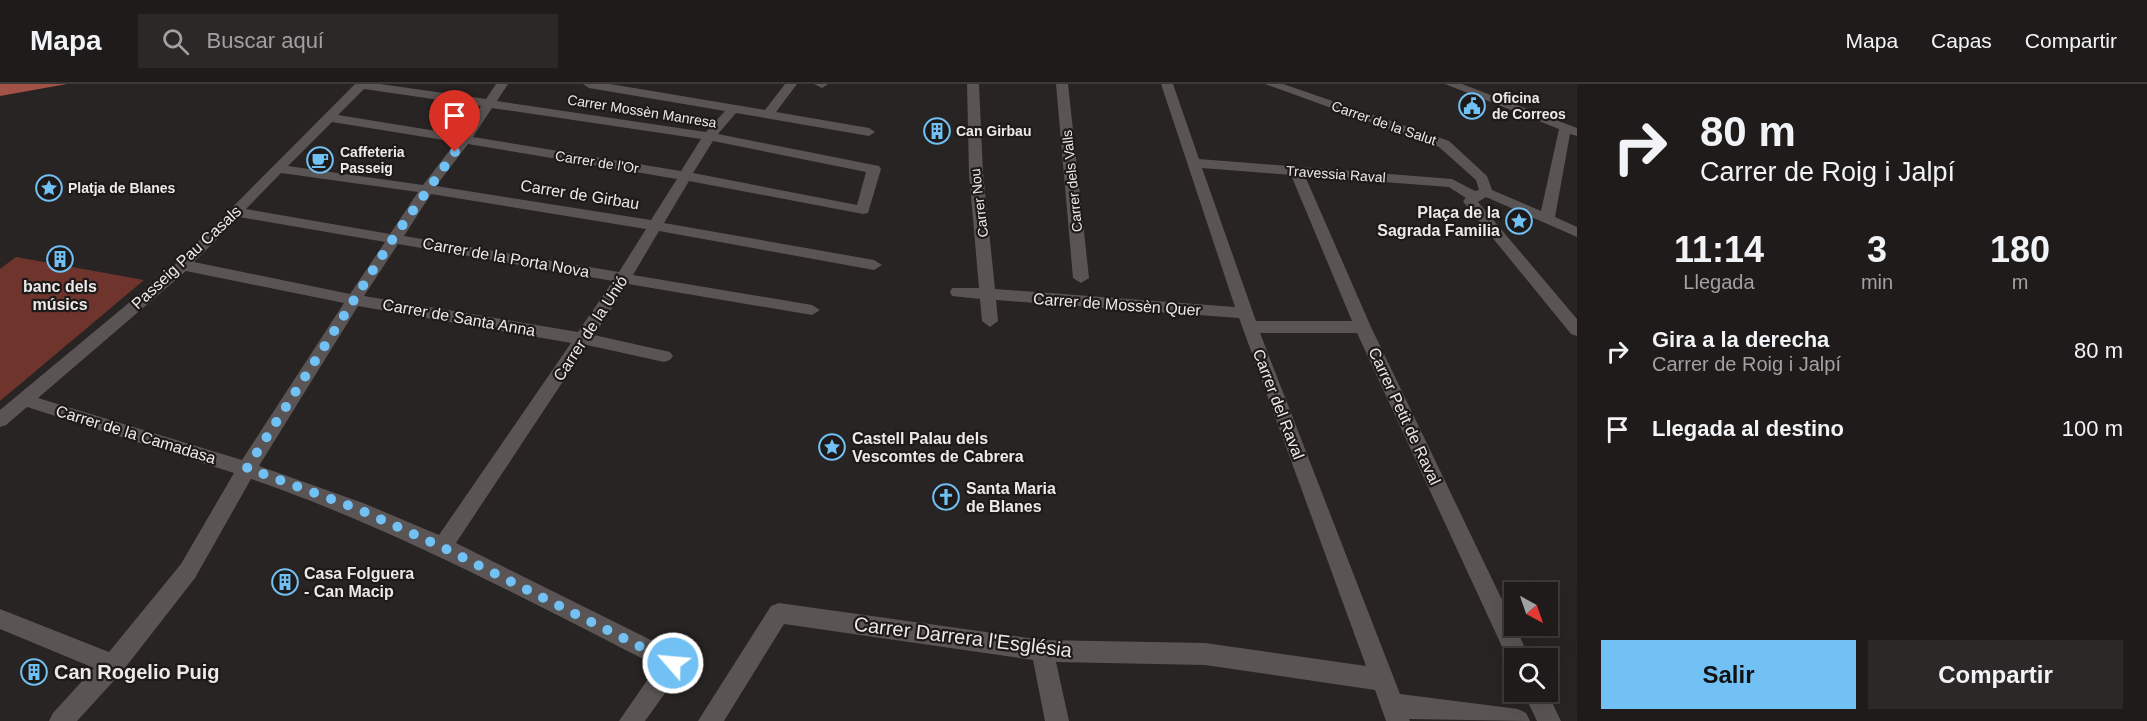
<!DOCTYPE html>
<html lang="es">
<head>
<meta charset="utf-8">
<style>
  :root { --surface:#1e1b1a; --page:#2b2827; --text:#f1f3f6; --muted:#a1a1a2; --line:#3c3939; --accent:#72c1f5 }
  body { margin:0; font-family:Arial,sans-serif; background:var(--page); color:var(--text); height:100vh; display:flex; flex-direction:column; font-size:22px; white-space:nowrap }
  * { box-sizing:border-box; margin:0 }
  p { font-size:20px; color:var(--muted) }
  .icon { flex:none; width:33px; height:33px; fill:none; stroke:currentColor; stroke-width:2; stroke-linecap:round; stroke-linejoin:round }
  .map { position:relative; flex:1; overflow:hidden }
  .panel { display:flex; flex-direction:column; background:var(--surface); width:570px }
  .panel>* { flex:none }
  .hud { background:#1e1b1a; color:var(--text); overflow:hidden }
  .needle { width:39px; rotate:140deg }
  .controls { position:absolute; left:1504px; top:498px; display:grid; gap:12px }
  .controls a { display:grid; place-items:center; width:54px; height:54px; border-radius:0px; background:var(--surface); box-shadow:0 6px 24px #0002,0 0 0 2px var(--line); font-size:30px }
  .pin { position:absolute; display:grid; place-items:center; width:51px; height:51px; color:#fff; margin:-62px -26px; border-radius:50% 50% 50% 0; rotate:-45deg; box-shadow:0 0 6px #0007 }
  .pin .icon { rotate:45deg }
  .me { position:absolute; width:66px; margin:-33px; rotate:297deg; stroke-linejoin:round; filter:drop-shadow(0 0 4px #0008) }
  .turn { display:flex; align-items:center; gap:21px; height:126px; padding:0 24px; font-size:27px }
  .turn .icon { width:78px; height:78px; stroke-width:2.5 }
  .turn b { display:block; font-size:42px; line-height:51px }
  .eta { display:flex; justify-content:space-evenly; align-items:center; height:102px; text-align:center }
  .eta b { font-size:36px; font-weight:700; line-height:42px }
  .button { display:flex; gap:12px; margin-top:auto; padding:12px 24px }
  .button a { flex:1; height:69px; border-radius:0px; background:var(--accent); color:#111; font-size:24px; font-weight:700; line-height:69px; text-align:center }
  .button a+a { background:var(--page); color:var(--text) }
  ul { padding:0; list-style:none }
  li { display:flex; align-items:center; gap:18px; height:78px; padding:0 24px }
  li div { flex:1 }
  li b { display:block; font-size:22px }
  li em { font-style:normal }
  header { display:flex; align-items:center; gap:36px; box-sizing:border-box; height:84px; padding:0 30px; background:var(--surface); border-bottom:2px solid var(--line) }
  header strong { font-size:28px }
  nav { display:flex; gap:33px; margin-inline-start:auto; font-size:21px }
  .search { width:420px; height:54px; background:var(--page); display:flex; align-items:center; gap:15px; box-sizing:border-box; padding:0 21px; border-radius:0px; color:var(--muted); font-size:22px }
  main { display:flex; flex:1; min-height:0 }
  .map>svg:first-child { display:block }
  .green { fill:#6f352d }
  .water { fill:#a35247 }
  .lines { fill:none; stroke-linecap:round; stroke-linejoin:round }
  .street { fill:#5a5554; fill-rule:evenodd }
  .route { stroke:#72c1f5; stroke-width:10; stroke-dasharray:0 18 }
  .labels { text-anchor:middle; stroke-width:4.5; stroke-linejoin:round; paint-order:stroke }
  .far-poi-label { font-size:14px; font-weight:bold; fill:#ece9e8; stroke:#1e1a19; text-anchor:start }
  .far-street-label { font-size:14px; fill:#ece9e8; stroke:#1e1a19 }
  .street-label { font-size:16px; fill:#ece9e8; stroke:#1e1a19 }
  .poi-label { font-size:16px; font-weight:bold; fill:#ece9e8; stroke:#1e1a19; text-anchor:start }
  .near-street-label { font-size:20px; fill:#ece9e8; stroke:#1e1a19 }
  .near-poi-label { font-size:20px; font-weight:bold; fill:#ece9e8; stroke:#1e1a19; text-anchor:start }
</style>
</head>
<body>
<header>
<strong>Mapa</strong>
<div class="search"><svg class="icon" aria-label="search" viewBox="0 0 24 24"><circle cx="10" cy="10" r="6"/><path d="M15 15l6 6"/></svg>Buscar aquí</div>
<nav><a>Mapa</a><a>Capas</a><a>Compartir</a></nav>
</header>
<main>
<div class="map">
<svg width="1577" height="637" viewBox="0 0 1577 637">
  <rect width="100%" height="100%" fill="#282423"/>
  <path class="green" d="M 16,173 L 144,196 L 0,317 L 0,185 Z"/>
  <path class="water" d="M 0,0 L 67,0 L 0,12 Z"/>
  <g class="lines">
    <g class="street">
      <path d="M 355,0 L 380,0 L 486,15 L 496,0 L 508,0 L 497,17 L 706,48 L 725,27 L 589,4 L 583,0 L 610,0 L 765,26 L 785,0 L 797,0 L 776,28 L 869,44 L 875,48 L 869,52 L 736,29 L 718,50 L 879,82 L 881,85 L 868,129 L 863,130 L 689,97 L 664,139 L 874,176 L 882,181 L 874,186 L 659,147 L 633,191 L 812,221 L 820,226 L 812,231 L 628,200 L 594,251 L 670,268 L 673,272 L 670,276 L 664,278 L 587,261 L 456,459 L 681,571 L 684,579 L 681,587 L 645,637 L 619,637 L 657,582 C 523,514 393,444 251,395 L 195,494 L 121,589 L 77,637 L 49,637 L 53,629 L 94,584 L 0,545 L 0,525 L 109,568 L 181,480 L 234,389 L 27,323 L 6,341 L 0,343 L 0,326 L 178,178 ZM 364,5 L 481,22 L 461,51 L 338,31 ZM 492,24 L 701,55 L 681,87 L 473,53 ZM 332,38 L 456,58 L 423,101 L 288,82 ZM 713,57 L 866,88 L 857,121 L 693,89 ZM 468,60 L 677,95 L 651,136 L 436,102 ZM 281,89 L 418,108 L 390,150 L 246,125 ZM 431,110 L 646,145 L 619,188 L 404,152 ZM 239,133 L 385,158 L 350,210 L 194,178 ZM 398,160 L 613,197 L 578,248 L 364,212 ZM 186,187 L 344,219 L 242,376 L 38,314 ZM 358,222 L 571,259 L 439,451 L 363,419 L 259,382 Z"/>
      <path d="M 814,0 L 828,0 L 822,4 Z"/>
      <path d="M 967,0 L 979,0 L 983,89 L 995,205 L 1235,223 L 1161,0 L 1173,0 L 1199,75 L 1452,95 L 1475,107 L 1479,106 L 1476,96 L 1439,63 L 1265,0 L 1283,0 L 1449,57 L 1487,92 L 1492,106 L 1541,127 L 1559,45 L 1445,0 L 1462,0 L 1577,44 L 1577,52 L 1570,50 L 1555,133 L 1577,143 L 1577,153 L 1486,113 L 1478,118 L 1577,235 L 1577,252 L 1571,250 L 1465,120 L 1463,117 L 1466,114 L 1449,103 L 1305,92 L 1371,243 L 1530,574 L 1515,574 L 1515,583 L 1511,582 L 1357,249 L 1260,249 L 1400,610 L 1518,625 L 1526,629 L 1530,637 L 1409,635 L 1410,637 L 1386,637 L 1375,606 L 1205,581 L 1056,578 L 1069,637 L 1045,637 L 1033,576 L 784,540 L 724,637 L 698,637 L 771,522 L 779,519 L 1042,556 L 1205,559 L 1366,582 L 1239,234 L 996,216 L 998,237 L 990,243 L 982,237 L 980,215 L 952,212 L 950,208 L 952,204 L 979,204 L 969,89 ZM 1202,84 L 1291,91 L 1352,237 L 1256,237 Z"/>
      <path d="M 1056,0 L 1068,0 L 1089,194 L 1081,199 L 1073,194 Z"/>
      <path d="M 1523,608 L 1547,608 L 1561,637 L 1537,637 Z"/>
    </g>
  </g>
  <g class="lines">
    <path class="route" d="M 455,68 L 394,153 L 247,384 L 358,425 L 442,463 L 673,579"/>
  </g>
  <defs>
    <g id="civic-ring" transform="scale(1.35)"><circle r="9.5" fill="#1e1a19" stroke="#72c1f5" stroke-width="1.5"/><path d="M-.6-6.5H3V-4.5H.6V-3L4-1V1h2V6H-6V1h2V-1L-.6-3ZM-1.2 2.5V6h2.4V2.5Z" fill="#72c1f5"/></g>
    <g id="building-ring" transform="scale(1.35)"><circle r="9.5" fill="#1e1a19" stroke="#72c1f5" stroke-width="1.5"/><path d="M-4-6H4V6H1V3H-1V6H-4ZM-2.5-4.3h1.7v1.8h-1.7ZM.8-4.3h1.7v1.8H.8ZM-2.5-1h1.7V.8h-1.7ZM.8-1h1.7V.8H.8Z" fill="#72c1f5"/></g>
    <g id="cafe-ring" transform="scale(1.35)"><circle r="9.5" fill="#1e1a19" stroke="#72c1f5" stroke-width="1.5"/><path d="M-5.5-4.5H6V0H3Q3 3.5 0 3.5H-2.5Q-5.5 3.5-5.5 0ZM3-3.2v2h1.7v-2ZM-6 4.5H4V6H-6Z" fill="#72c1f5"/></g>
    <g id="sight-ring" transform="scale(1.35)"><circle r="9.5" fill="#1e1a19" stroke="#72c1f5" stroke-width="1.5"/><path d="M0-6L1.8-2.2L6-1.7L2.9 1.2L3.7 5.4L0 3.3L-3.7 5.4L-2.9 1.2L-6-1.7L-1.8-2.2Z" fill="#72c1f5"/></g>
    <g id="church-ring" transform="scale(1.35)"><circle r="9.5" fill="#1e1a19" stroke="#72c1f5" stroke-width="1.5"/><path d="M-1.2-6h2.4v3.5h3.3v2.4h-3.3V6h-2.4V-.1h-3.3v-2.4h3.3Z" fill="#72c1f5"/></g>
  </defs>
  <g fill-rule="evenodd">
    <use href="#civic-ring" x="1472" y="22"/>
    <use href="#building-ring" x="937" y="47"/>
    <use href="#cafe-ring" x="320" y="76"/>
    <use href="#sight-ring" x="49" y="104"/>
    <use href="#sight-ring" x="1519" y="137"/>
    <use href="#building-ring" x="60" y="175"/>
    <use href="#sight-ring" x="832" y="363"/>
    <use href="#church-ring" x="946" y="413"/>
    <use href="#building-ring" x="285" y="498"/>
    <use href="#building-ring" x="34" y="588"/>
  </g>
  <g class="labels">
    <g class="far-poi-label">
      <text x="1492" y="19">Oficina<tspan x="1492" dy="16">de Correos</tspan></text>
      <text x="956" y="52">Can Girbau</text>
      <text x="340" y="73">Caffeteria<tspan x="340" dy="16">Passeig</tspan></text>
      <text x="68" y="109">Platja de Blanes</text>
    </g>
    <g class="far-street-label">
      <text transform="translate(642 27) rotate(9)" y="5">Carrer Mossèn Manresa</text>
      <text transform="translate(1384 39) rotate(19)" y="5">Carrer de la Salut</text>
      <text transform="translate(597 78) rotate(9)" y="5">Carrer de l'Or</text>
      <text transform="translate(1336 90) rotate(4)" y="5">Travessia Raval</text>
      <text transform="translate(1072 97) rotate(-96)" y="5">Carrer dels Valls</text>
      <text transform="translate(979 119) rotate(-97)" y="5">Carrer Nou</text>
    </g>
    <g class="street-label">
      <text transform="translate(580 110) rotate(9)" y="6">Carrer de Girbau</text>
      <text transform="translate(186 173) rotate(-43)" y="6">Passeig Pau Casals</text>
      <text transform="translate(506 173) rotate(10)" y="6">Carrer de la Porta Nova</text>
      <text transform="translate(1117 220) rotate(4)" y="6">Carrer de Mossèn Quer</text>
      <text transform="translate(459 233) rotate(10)" y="6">Carrer de Santa Anna</text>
      <text transform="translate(590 244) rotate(-57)" y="6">Carrer de la Unió</text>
      <text transform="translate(1279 320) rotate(69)" y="6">Carrer del Raval</text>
      <text transform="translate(1405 332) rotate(65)" y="6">Carrer Petit de Raval</text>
      <text transform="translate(136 350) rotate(17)" y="6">Carrer de la Camadasa</text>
    </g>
    <g class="poi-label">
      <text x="1500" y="134" text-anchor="end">Plaça de la<tspan x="1500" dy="18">Sagrada Familia</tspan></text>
      <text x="60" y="208" text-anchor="middle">banc dels<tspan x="60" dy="18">músics</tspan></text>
      <text x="852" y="360">Castell Palau dels<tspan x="852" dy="18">Vescomtes de Cabrera</tspan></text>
      <text x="966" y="410">Santa Maria<tspan x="966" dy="18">de Blanes</tspan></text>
      <text x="304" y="495">Casa Folguera<tspan x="304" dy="18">- Can Macip</tspan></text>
    </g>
    <g class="near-street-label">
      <text transform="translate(963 553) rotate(7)" y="7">Carrer Darrera l'Església</text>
    </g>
    <g class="near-poi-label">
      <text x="54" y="595">Can Rogelio Puig</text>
    </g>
  </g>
</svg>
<div class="controls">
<a><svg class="needle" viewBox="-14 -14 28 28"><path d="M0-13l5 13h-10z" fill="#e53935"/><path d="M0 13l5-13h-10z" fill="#a1a1a2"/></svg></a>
<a><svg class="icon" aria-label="search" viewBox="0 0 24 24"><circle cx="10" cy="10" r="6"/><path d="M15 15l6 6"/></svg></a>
</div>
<div class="pin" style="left:455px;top:68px;background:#d93025"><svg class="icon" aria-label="arrive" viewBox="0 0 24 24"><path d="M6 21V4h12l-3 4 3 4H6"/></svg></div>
<svg class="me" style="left:673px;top:579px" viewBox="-20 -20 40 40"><circle r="17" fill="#72c1f5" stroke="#fff" stroke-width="3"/><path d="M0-11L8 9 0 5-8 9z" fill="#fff"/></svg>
</div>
<section class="panel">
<div class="hud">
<div class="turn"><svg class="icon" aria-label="right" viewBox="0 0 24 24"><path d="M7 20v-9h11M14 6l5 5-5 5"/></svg><div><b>80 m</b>Carrer de Roig i Jalpí</div></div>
</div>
<div class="eta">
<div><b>11:14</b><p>Llegada</p></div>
<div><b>3</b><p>min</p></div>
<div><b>180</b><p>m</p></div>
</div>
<ul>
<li><svg class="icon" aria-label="right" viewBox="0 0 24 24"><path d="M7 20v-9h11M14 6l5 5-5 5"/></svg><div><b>Gira a la derecha</b><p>Carrer de Roig i Jalpí</p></div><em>80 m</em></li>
<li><svg class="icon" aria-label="arrive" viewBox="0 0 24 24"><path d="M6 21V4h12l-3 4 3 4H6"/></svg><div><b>Llegada al destino</b></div><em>100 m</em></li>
</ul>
<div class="button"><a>Salir</a><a>Compartir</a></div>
</section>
</main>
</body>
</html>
